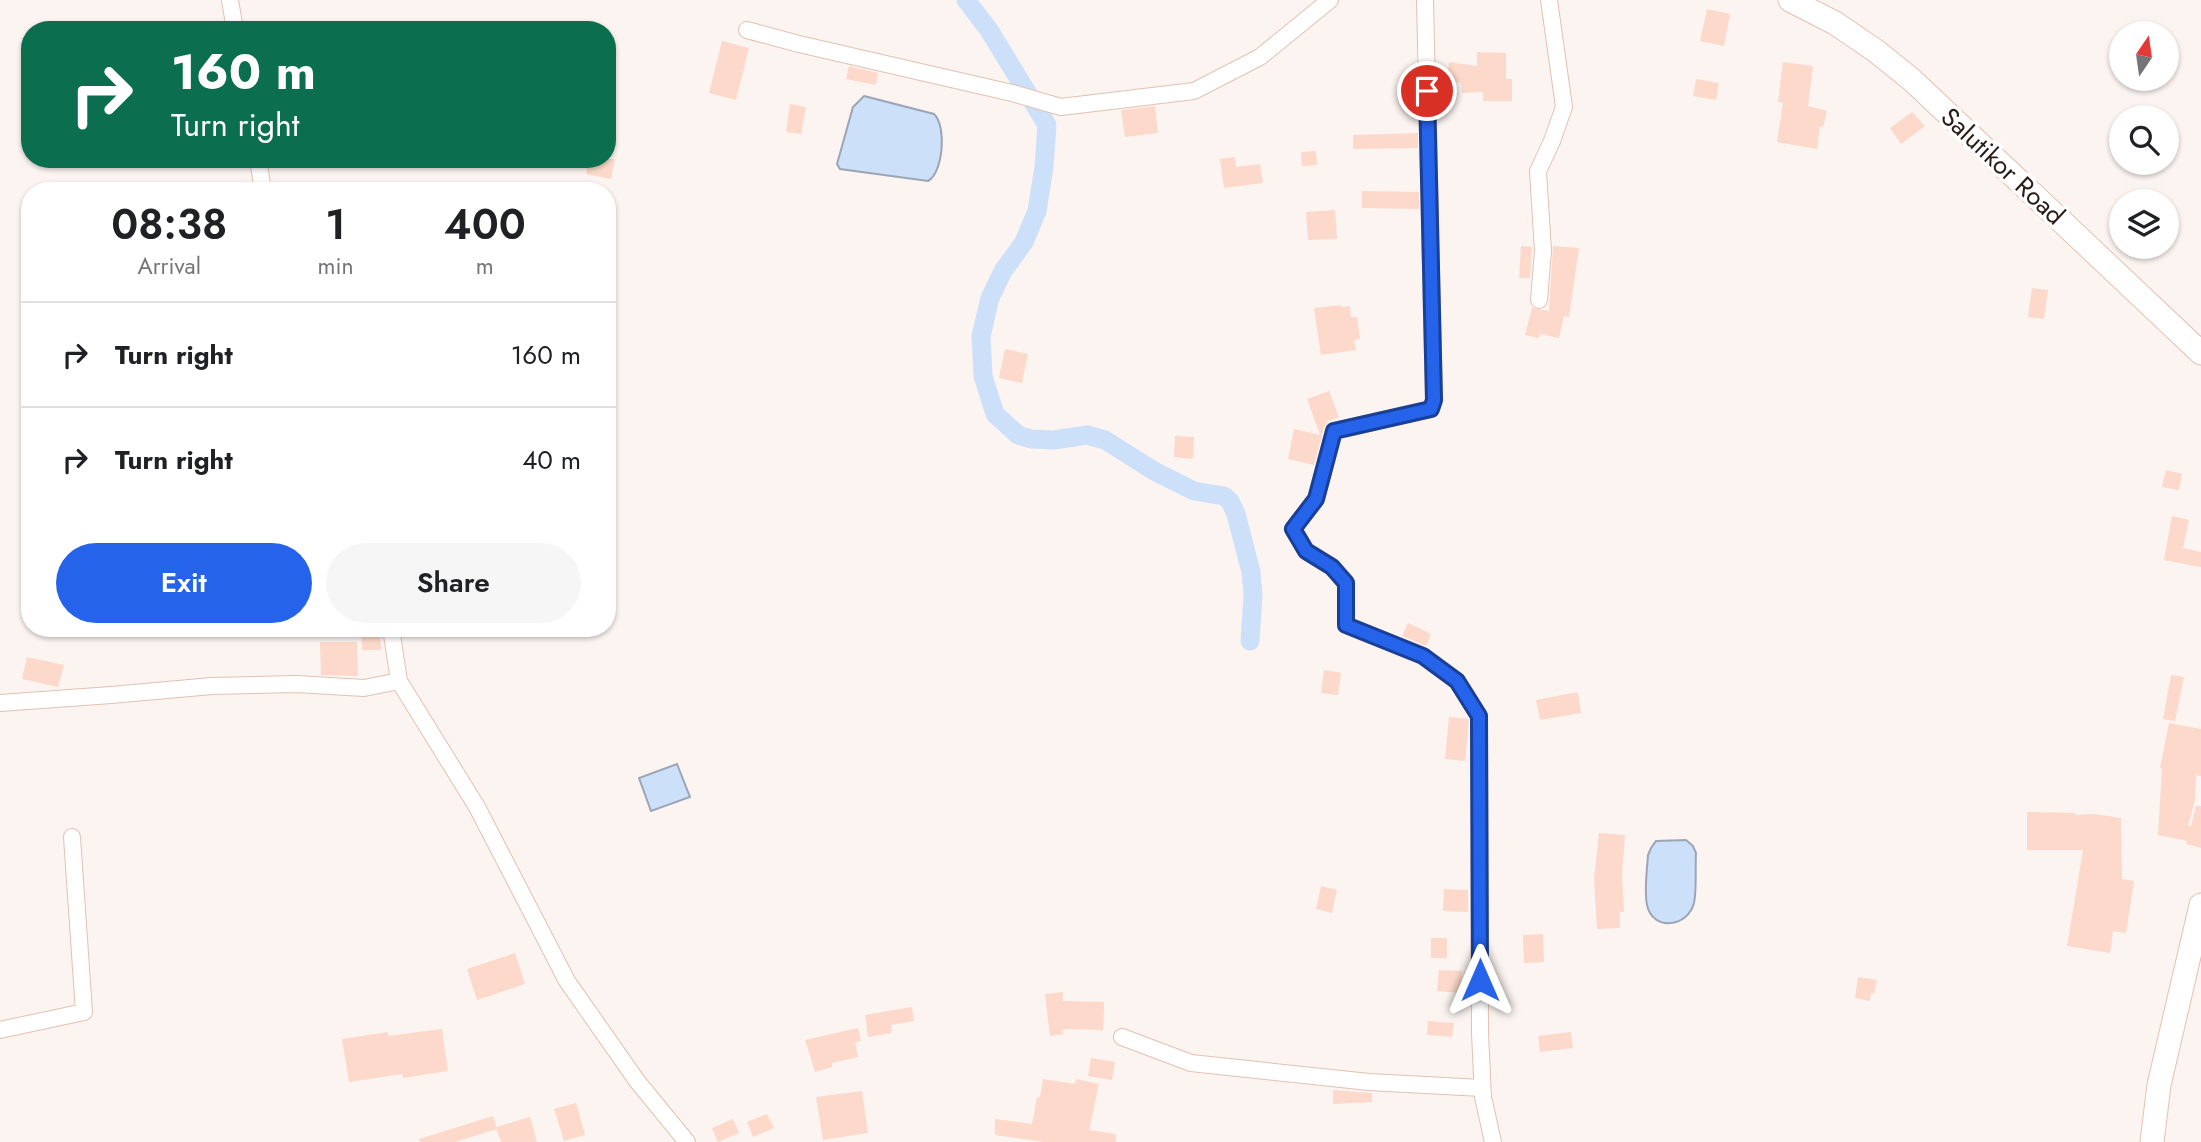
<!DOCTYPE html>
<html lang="en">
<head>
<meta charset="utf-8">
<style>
  :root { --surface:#fff; --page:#f6f6f6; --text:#202124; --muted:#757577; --line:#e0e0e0; --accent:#2563eb }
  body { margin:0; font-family:Jost,sans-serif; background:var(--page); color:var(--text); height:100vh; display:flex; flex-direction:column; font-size:26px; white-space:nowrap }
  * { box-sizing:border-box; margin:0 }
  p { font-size:23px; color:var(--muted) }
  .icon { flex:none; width:38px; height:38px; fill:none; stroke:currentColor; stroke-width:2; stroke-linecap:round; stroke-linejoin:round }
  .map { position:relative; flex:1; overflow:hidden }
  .side { position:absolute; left:21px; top:182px; width:595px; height:455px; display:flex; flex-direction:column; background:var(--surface); border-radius:28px; box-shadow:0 2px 5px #0004 }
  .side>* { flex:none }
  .top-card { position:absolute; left:21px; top:21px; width:595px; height:147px; border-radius:28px; box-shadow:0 2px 5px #0004; background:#0b6e4f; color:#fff; overflow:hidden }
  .needle { width:46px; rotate:13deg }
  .controls { position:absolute; left:2109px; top:21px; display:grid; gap:14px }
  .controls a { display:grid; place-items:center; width:70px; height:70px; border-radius:50%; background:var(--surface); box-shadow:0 2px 5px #0004; font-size:35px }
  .pin { position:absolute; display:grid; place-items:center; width:60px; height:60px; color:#fff; margin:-30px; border:4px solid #fff; border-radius:50%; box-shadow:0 2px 7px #0007 }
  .me { position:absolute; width:77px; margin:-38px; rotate:0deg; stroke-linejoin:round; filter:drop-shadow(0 0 5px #0008) }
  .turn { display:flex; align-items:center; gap:24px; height:147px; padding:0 35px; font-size:32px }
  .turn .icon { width:91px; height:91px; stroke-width:2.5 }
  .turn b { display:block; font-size:49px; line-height:60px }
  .eta { display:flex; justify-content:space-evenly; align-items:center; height:119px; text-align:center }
  .eta b { font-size:42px; font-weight:600; line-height:49px }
  .button { display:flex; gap:14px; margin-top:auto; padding:14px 35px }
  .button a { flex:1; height:80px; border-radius:42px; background:var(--accent); color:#fff; font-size:28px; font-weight:600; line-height:80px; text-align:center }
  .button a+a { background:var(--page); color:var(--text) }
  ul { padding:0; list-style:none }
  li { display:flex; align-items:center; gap:21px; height:105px; padding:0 35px; border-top:2px solid var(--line) }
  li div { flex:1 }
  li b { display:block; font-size:26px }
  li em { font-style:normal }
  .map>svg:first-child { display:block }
  .water { fill:#cde0f9; stroke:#9ca5b5; stroke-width:2 }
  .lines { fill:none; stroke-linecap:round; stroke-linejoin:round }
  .canal { stroke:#cde0f9; stroke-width:19 }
  .building { fill:#fcd9ca }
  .minor-casing { stroke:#e3c1b2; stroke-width:18 }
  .secondary-casing { stroke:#e3c1b2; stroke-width:25 }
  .minor { stroke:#fff; stroke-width:16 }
  .secondary { stroke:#fff; stroke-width:23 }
  .route-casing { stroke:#184099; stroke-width:18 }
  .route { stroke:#2563eb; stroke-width:12 }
  .labels { text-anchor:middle; stroke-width:7; stroke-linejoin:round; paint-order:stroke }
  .street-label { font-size:26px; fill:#291c17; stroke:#fff }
</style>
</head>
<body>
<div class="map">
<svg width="2201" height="1142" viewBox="0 0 2201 1142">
  <rect width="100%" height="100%" fill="#fcf4f1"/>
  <g class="water">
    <path d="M 864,96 L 934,114 C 947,126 943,173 928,181 L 840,169 L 837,164 L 853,107 Z"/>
    <path d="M 677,764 L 690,797 L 651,811 L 639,778 Z"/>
    <path d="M 1686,840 L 1693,846 L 1696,853 C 1695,869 1697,888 1694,903 C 1688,927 1653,932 1647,905 C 1644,890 1647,871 1648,855 L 1651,848 L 1656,841 Z"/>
  </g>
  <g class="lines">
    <path class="canal" d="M 966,0 L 989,30 L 1047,125 L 1044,167 L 1037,211 L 1024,242 L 1003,271 L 990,298 L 981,336 L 983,376 L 995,414 L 1018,435 L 1031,439 L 1054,440 L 1087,435 L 1105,440 L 1154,471 L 1194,491 L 1224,496 L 1230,501 L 1236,514 L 1251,572 L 1253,595 L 1250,641"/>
  </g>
  <g class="building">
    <path d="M 1707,9 L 1730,14 L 1724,46 L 1700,41 Z"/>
    <path d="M 722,41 L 749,48 L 736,100 L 709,93 Z"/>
    <path d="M 1477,52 L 1506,53 L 1506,79 L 1512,79 L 1512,101 L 1483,101 L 1483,92 L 1462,93 L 1461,83 L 1447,81 L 1449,62 L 1477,66 Z"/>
    <path d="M 1783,62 L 1813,66 L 1808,106 L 1827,111 L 1823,127 L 1820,126 L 1817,149 L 1777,142 L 1783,103 L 1778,102 Z"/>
    <path d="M 849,66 L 878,73 L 876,85 L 846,79 Z"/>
    <path d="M 1696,79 L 1719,83 L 1716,100 L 1693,96 Z"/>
    <path d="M 790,104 L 806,107 L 801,134 L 786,132 Z"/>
    <path d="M 1155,106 L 1158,133 L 1125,137 L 1121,110 Z"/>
    <path d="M 1912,112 L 1925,126 L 1901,144 L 1890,128 Z"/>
    <path d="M 1418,133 L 1418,148 L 1353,149 L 1353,135 Z"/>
    <path d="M 1316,151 L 1317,165 L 1302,166 L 1301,152 Z"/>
    <path d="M 1235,157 L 1236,167 L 1260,164 L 1263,183 L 1224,188 L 1220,159 Z"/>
    <path d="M 589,159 L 615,159 L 611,179 L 586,174 Z"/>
    <path d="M 1362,191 L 1419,192 L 1419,209 L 1362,208 Z"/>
    <path d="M 1335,210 L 1337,239 L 1308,240 L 1306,212 Z"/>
    <path d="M 1521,246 L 1532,247 L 1530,278 L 1519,278 Z"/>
    <path d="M 1553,246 L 1579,248 L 1569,317 L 1564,316 L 1559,338 L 1540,334 L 1539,338 L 1525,335 L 1532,308 L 1549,311 Z"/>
    <path d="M 2032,288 L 2048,290 L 2044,319 L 2028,317 Z"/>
    <path d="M 1341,305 L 1341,307 L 1350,306 L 1351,317 L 1357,317 L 1360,339 L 1354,340 L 1356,350 L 1321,355 L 1314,308 Z"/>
    <path d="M 1005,349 L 1028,354 L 1022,383 L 999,378 Z"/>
    <path d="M 1329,391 L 1339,417 L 1328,421 L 1324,428 L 1314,465 L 1288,459 L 1294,429 L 1320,435 L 1307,399 Z"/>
    <path d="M 1175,436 L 1194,437 L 1193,459 L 1174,457 Z"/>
    <path d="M 2166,470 L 2182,474 L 2179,490 L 2162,487 Z"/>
    <path d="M 2172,516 L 2189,520 L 2183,548 L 2201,552 L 2201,567 L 2164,560 Z"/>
    <path d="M 1408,623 L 1431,634 L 1426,646 L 1402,636 Z"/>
    <path d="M 361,628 L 380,628 L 381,650 L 362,650 Z"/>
    <path d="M 320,642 L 357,642 L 358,676 L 321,675 Z"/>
    <path d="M 27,657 L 64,665 L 58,687 L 22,679 Z"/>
    <path d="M 1324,670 L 1341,673 L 1338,695 L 1321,693 Z"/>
    <path d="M 2171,675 L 2184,677 L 2175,721 L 2163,719 Z"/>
    <path d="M 1578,692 L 1581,713 L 1540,720 L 1536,700 Z"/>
    <path d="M 1449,717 L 1469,719 L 1465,761 L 1445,759 Z"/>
    <path d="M 2169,723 L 2201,729 L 2201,776 L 2196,775 L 2195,800 L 2188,826 L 2191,826 L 2196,806 L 2201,806 L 2201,848 L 2186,844 L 2187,841 L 2158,835 L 2162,769 L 2160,768 Z"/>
    <path d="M 2027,812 L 2075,813 L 2075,815 L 2094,814 L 2121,818 L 2122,879 L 2134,881 L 2126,933 L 2113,931 L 2110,953 L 2067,946 L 2083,850 L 2027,850 Z"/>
    <path d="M 1599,833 L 1625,835 L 1622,874 L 1624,912 L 1620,912 L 1620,928 L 1597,929 L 1594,879 Z"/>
    <path d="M 1321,886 L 1337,890 L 1332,913 L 1316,909 Z"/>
    <path d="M 1444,889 L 1468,890 L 1468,912 L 1443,911 Z"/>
    <path d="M 1543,934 L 1544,962 L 1524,963 L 1523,935 Z"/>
    <rect x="1431" y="938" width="16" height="20"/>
    <path d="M 515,953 L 525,984 L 477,1000 L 467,969 Z"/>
    <path d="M 1439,970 L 1462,971 L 1461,993 L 1437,991 Z"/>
    <path d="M 1858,977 L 1877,980 L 1874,994 L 1871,993 L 1870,1001 L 1855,998 Z"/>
    <path d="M 1063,992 L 1063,1001 L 1104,1002 L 1103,1030 L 1063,1029 L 1063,1034 L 1050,1036 L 1045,994 Z"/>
    <path d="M 912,1007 L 914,1021 L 891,1025 L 892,1033 L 868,1037 L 865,1015 Z"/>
    <path d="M 1428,1021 L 1454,1023 L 1452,1037 L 1427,1035 Z"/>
    <path d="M 858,1028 L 861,1041 L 855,1042 L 858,1057 L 832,1063 L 832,1067 L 815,1072 L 805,1040 Z"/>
    <path d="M 442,1029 L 448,1071 L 403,1078 L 402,1074 L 349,1082 L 342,1039 L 388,1032 L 388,1036 Z"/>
    <path d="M 1571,1032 L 1573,1048 L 1540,1052 L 1538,1036 Z"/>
    <path d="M 1091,1058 L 1115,1062 L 1112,1080 L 1088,1076 Z"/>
    <path d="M 1043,1079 L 1075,1084 L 1076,1079 L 1099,1084 L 1089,1130 L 1116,1134 L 1116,1142 L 1044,1142 L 995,1135 L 995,1119 L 1032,1124 L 1037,1097 L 1040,1097 Z"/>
    <path d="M 1333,1090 L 1372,1093 L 1372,1102 L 1333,1104 Z"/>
    <path d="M 862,1091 L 868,1133 L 823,1140 L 816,1097 Z"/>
    <path d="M 576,1103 L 585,1135 L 564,1141 L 554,1109 Z"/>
    <path d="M 767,1114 L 774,1128 L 753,1137 L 747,1122 Z"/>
    <path d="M 493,1116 L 497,1129 L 455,1142 L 420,1142 L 419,1139 Z"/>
    <path d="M 530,1117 L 537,1142 L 501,1142 L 496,1127 Z"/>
    <path d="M 733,1119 L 739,1133 L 718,1142 L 712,1128 Z"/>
  </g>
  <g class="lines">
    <g class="minor-casing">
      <g id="minor">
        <path d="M 230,0 L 235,30"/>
        <path d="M 1425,0 L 1434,400 L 1431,409 L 1334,431 L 1316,499 L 1293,529 L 1306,551 L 1332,567 L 1346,583 L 1346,625 L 1423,656 L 1457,681 L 1479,716 L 1480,1033 L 1483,1097 L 1493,1142"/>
        <path d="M 747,30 L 799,44 L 1012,93 L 1061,107 L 1194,91 L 1260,57 L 1330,0"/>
        <path d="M 258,159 L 263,191"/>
        <path d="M 1539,300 L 1543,251 L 1538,171 L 1552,141 L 1564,107 L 1549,0"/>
        <path d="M 391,628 L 399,681 L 477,807 L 567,981 L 637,1081 L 687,1142"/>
        <path d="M 0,703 L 111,695 L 212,686 L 296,684 L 364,688 L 399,681"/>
        <path d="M 0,1030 L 84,1012 L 72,837"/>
        <path d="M 1122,1037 L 1191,1063 L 1369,1082 L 1482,1088"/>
      </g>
    </g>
    <g class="secondary-casing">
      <g id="secondary">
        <path d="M 1790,0 L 1835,23 L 1876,51 L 1912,80 L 2201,353"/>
        <path d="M 2152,1142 L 2159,1085 L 2201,905"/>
      </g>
    </g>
    <use href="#minor" class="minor"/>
    <use href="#secondary" class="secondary"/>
  </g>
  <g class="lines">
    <g class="route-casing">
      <path id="route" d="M 1427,91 L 1434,400 L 1431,409 L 1334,431 L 1316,499 L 1293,529 L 1306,551 L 1332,567 L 1346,583 L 1346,625 L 1423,656 L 1457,681 L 1479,716 L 1480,980"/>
    </g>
    <use href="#route" class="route"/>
  </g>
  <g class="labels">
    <g class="street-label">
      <text transform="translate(2003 166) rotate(43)" y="9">Salutikor Road</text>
    </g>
  </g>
</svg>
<div class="controls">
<a><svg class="needle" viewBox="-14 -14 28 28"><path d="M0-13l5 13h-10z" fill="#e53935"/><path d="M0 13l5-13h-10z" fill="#757577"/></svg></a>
<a><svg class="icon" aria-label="search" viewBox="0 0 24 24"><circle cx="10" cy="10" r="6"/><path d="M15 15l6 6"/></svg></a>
<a><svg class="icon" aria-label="layers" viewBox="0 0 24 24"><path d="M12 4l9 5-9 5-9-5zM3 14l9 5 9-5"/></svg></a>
</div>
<div class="pin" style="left:1427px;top:91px;background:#d93025"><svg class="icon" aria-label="arrive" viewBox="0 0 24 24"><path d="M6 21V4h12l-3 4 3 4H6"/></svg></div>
<svg class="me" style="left:1480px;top:980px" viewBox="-20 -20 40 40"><path d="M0-17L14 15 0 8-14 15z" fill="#2563eb" stroke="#fff" stroke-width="4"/></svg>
<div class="top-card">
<div class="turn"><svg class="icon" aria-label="right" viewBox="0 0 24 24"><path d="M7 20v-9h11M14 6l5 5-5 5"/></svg><div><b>160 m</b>Turn right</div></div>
</div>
<section class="side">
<div class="eta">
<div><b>08:38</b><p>Arrival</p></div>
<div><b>1</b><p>min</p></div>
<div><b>400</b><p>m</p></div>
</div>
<ul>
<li><svg class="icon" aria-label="right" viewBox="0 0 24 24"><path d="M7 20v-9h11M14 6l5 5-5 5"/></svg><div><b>Turn right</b></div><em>160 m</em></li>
<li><svg class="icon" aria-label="right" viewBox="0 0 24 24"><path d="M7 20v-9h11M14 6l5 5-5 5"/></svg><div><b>Turn right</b></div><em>40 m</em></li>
</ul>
<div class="button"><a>Exit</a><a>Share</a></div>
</section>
</div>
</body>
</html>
